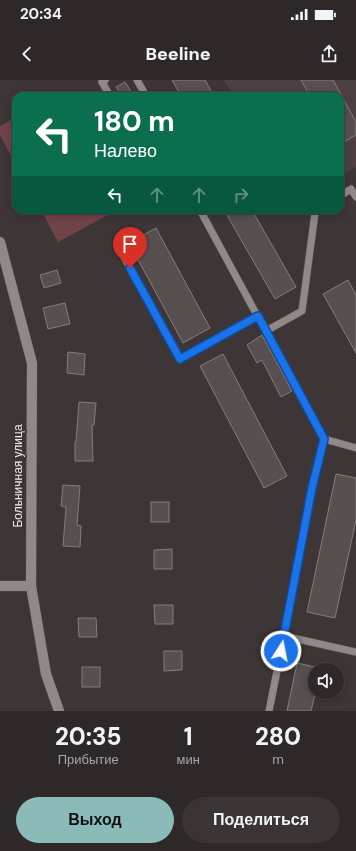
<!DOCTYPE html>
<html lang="ru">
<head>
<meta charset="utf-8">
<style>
  :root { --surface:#2e2828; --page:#3a3434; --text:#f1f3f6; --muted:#a7a6a8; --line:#494445; --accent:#8bbbb9 }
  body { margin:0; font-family:"DM Sans",sans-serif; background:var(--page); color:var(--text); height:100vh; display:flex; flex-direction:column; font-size:15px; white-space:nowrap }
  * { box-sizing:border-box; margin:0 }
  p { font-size:13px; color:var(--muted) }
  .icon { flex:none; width:22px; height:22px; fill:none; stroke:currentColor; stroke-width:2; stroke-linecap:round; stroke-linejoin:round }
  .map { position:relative; height:631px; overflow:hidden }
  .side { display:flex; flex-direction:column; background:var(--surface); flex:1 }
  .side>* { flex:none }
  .guide { position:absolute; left:12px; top:12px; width:332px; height:122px; border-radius:12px; box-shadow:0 2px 10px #0003,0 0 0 1px var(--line); background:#0b6e4f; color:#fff; overflow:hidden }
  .controls { position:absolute; left:308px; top:583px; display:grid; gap:8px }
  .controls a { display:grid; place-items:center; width:36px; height:36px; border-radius:50%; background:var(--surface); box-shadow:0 2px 10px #0003,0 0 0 1px var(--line); font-size:20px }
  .pin { position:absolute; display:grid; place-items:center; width:34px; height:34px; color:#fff; margin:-41px -17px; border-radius:50% 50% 50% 0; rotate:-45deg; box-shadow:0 0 4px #0007 }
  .pin .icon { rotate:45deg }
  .me { position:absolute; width:44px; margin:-22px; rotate:11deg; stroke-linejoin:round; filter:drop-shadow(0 0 3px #0008) }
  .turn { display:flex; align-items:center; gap:14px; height:84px; padding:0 16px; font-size:18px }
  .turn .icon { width:52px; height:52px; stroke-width:2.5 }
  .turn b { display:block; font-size:28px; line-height:34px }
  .lanes { display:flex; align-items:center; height:38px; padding:0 16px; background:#0003; justify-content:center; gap:20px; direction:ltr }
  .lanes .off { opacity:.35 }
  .eta { display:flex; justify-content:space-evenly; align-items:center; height:68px; text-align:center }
  .eta b { font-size:24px; font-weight:800; line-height:28px }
  .primary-button { display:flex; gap:8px; margin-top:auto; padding:8px 16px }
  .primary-button a { flex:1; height:46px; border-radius:24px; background:var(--accent); color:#111; font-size:16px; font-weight:800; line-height:46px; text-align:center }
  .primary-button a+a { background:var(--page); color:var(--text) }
  .status { display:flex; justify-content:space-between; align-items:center; height:28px; padding:0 20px; background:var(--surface); direction:ltr }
  .status svg { height:11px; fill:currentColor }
  header { display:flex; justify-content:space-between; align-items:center; height:52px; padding:0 16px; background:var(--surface); font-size:18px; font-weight:800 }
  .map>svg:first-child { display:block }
  .built { fill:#4e4042 }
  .green { fill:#704349 }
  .building { fill:#574f50; stroke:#857c7d }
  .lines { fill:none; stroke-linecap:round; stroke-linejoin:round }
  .lane-casing { stroke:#585253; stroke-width:8 }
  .street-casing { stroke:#585253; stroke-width:11 }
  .lane { stroke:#908889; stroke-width:7 }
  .street { stroke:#908889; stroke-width:10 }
  .route-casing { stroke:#114b97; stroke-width:10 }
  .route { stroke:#1a73e8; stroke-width:7 }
  .labels { text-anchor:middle; stroke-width:3.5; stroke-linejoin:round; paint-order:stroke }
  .street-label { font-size:12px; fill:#eeeaea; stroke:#3d3536 }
</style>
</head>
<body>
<div class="status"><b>20:34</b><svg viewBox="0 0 49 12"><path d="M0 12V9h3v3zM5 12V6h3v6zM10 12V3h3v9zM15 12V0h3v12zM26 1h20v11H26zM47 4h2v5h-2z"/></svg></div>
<header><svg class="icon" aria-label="back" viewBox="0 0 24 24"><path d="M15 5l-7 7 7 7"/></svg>Beeline<svg class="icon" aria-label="share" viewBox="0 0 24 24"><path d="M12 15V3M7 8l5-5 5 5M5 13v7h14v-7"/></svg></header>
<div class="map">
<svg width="356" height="631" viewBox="0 0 356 631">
  <rect width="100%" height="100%" fill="#3d3536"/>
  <path class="built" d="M 224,0 L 356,0 L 356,87 L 340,96 L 340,16 L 233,16 Z"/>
  <g class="green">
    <path d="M 16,37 L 16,85 L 0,55 L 0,46 Z"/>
    <path d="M 41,130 L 117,130 L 58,162 Z"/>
  </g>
  <g class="building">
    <path d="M 172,0 L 205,0 L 214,16 L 181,16 Z"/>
    <path d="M 301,0 L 333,0 L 356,42 L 356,55 L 340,64 L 340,16 L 310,16 Z"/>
    <path d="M 125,2 L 134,16 L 122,16 L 116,7 Z"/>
    <path d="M 224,130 L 252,130 L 296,207 L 275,219 Z"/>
    <path d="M 156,148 L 210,248 L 183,263 L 129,163 Z"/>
    <path d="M 57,190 L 61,203 L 44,208 L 40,195 Z"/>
    <path d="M 348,200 L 356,215 L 356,273 L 323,214 Z"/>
    <path d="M 65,223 L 70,244 L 48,249 L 43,228 Z"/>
    <path d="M 262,255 L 292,311 L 281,317 L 262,280 L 257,283 L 247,265 Z"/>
    <path d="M 68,272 L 85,274 L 84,295 L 67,293 Z"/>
    <path d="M 223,274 L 287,396 L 264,408 L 200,286 Z"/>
    <path d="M 79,322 L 96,323 L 94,345 L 92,345 L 93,381 L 75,381 L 75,362 L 76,362 Z"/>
    <path d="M 336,394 L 356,398 L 356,440 L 335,538 L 307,532 Z"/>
    <path d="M 63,405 L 80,406 L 77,445 L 81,446 L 80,467 L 63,466 L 66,427 L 61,426 Z"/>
    <rect x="151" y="422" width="18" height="20"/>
    <path d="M 172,469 L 172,489 L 154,489 L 154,470 Z"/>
    <path d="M 154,525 L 173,525 L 173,544 L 155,544 Z"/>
    <path d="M 78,538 L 96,538 L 97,557 L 79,557 Z"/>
    <path d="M 164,571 L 182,571 L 182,590 L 164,591 Z"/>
    <path d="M 297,583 L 315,587 L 315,614 L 311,631 L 287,631 Z"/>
    <rect x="82" y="587" width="18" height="20"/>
  </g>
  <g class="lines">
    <g class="lane-casing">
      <g id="lane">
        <path d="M 105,0 L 102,2 L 110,16"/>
        <path d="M 137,0 L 146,16"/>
        <path d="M 340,116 L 351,109 L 356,117"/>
        <path d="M 200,130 L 324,359 L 356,368"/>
        <path d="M 123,175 L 180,279 L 258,236"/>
        <path d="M 266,251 L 302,231 L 315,133 L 319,130"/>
        <path d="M 324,359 L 311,408 L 284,556 L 356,572"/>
        <path d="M 269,631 L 284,556"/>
      </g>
    </g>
    <g class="street-casing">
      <g id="street">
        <path d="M 0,162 L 32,283 L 31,506 L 46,594 L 59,631"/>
        <path d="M 0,506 L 31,506"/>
      </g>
    </g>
    <use href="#lane" class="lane"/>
    <use href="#street" class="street"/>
  </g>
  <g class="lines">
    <g class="route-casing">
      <path id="route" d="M 130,188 L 180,279 L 258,236 L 324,359 L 312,408 L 281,571"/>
    </g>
    <use href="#route" class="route"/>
  </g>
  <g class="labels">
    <g class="street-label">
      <text transform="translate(18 396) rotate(-90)" y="4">Больничная улица</text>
    </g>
  </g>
</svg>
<div class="controls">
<a><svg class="icon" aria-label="sound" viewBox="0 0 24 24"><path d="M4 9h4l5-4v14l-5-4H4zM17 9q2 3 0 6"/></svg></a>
</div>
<div class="pin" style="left:130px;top:188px;background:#d93025"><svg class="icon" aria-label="arrive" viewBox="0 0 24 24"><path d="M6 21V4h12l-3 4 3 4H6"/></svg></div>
<svg class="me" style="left:281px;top:571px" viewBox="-20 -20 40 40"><circle r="17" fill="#1a73e8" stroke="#fff" stroke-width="3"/><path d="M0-11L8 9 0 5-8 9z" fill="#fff"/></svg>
<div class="guide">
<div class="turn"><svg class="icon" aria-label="left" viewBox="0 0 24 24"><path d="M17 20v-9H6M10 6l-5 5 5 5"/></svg><div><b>180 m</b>Налево</div></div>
<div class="lanes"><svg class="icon" aria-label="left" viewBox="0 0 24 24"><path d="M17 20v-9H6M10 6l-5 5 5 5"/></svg><svg class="icon off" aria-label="ahead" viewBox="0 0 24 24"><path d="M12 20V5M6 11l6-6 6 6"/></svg><svg class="icon off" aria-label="ahead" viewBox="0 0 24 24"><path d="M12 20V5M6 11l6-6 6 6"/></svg><svg class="icon off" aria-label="right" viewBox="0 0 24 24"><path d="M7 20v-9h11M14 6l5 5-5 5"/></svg></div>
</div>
</div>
<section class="side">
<div class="eta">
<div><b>20:35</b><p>Прибытие</p></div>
<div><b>1</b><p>мин</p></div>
<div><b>280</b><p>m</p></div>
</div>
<div class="primary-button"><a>Выход</a><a>Поделиться</a></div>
</section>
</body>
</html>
